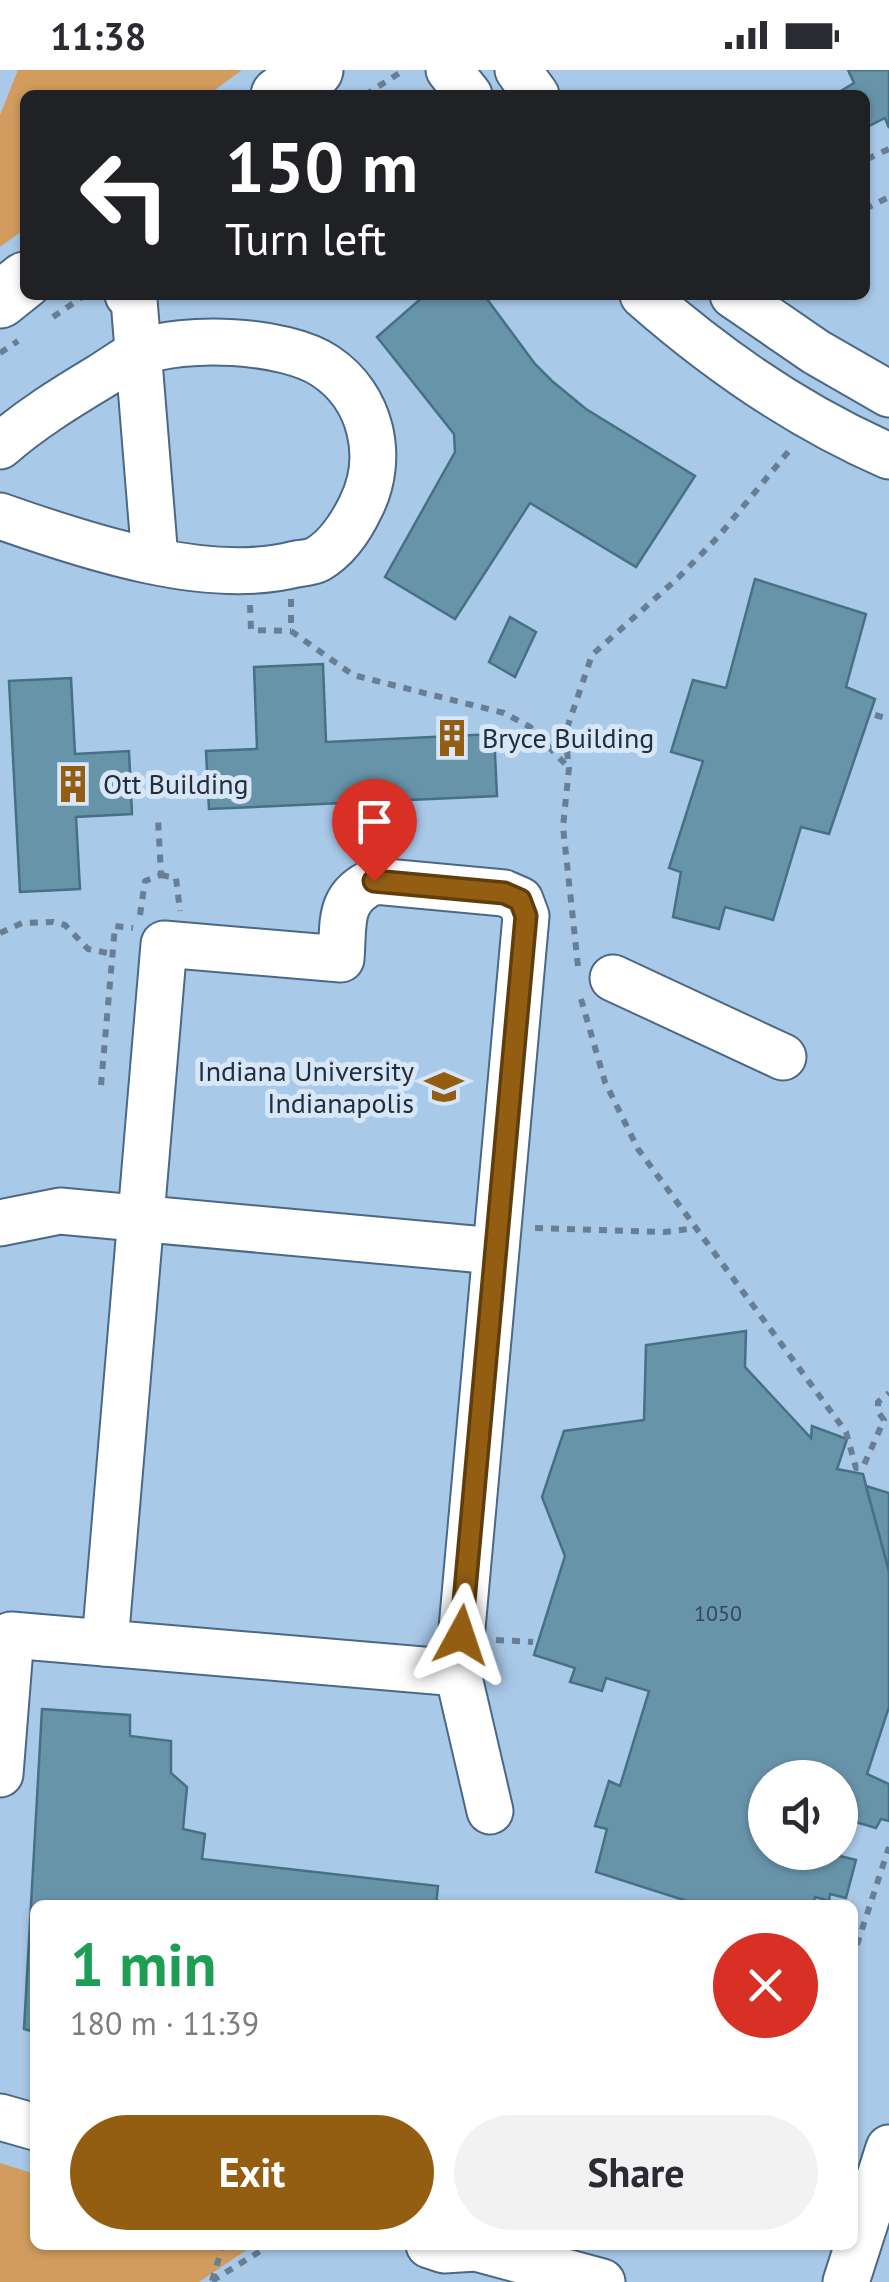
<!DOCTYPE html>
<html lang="en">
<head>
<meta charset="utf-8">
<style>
  :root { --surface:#fff; --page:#f2f2f3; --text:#2b2b33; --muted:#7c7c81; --accent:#935e12 }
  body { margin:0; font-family:"PT Sans",sans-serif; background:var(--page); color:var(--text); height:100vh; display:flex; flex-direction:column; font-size:38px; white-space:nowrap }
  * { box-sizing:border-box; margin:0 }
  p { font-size:32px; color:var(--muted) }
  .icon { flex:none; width:55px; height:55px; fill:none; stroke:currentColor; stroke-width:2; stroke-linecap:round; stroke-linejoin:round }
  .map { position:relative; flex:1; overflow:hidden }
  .side { position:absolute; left:30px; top:1830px; width:828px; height:350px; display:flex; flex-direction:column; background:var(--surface); border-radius:15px; box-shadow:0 2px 8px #0004 }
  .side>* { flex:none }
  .banner { position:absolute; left:20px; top:20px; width:850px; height:210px; border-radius:15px; box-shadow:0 2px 8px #0004; background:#202124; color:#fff; overflow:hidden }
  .buttons { position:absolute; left:748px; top:1690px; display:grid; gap:20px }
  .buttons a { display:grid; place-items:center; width:110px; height:110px; border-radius:50%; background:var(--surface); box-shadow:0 2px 8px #0004; font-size:50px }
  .pin { position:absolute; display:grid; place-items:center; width:85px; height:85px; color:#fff; margin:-102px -42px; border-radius:50% 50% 50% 0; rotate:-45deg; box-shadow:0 0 10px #0007 }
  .pin .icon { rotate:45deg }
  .me { position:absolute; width:110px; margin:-55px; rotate:5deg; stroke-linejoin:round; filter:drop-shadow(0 0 8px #0008) }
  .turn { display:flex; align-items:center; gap:35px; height:210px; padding:0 40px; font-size:45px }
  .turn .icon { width:130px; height:130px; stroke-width:2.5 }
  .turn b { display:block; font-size:70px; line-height:85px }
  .round { display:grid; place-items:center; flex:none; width:105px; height:105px; border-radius:52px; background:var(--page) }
  .summary { display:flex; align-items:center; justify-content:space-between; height:170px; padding:0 40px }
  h1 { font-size:60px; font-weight:800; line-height:75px; color:#1e9e55 }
  .action { display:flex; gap:20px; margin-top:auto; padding:20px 40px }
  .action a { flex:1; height:115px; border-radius:60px; background:var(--accent); color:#fff; font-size:40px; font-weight:800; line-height:115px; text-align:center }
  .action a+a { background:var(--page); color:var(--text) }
  .status { display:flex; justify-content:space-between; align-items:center; height:70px; padding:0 50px; background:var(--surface); direction:ltr }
  .status svg { height:28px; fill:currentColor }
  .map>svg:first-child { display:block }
  .green { fill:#d19c5e }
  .building { fill:#6894aa; stroke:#467185; stroke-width:2.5; fill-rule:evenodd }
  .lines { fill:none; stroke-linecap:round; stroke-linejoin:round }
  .minor-casing { stroke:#4b6885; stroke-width:49 }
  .major-casing { stroke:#4b6885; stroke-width:59 }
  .path { stroke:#687e95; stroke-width:6; stroke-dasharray:8 8; stroke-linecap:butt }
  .minor { stroke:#fff; stroke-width:45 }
  .major { stroke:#fff; stroke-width:55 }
  .route-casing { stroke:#603d0c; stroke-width:25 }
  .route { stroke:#935e12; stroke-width:18 }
  .labels { text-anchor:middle; stroke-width:10; stroke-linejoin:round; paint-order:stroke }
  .number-label { font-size:22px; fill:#344857 }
  .poi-label { font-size:28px; fill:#222e3b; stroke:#d7e7f8; text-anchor:start }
</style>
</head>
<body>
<div class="status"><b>11:38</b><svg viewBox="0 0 49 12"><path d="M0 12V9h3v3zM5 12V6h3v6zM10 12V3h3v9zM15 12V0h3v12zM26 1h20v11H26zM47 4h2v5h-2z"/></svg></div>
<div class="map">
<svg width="889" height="2212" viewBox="0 0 889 2212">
  <rect width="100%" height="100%" fill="#a9c9e9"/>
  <g class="green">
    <path d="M 18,0 L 242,0 L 208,25 L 25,25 L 25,159 L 0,177 L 0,45 Z"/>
    <path d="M 0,2093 L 35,2104 L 35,2175 L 254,2175 L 199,2212 L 0,2212 Z"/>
  </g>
  <g class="building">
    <path d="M 848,0 L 889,0 L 889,58 L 885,48 L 865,58 L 865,25 L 834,25 L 854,13 Z"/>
    <path d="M 425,225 L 484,225 L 535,294 L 552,311 L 586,339 L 695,406 L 636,497 L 530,433 L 455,549 L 385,507 L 455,382 L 454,364 L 377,267 Z"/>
    <path d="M 755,509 L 866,544 L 846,617 L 875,629 L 829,764 L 801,757 L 773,850 L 725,837 L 719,859 L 673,847 L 681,802 L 669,798 L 703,691 L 671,682 L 693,610 L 726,618 Z"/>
    <path d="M 510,547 L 536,562 L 515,607 L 489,592 Z"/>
    <path d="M 323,594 L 326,672 L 494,664 L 497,726 L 209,739 L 206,681 L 257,679 L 254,597 Z"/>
    <path d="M 71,608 L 75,684 L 129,681 L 132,744 L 76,747 L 80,819 L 20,822 L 9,611 Z"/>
    <path d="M 746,1261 L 745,1297 L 811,1368 L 812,1356 L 847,1369 L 837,1399 L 863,1404 L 889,1501 L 889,1637 L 867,1704 L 889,1714 L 889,1751 L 881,1749 L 876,1758 L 852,1751 L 840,1786 L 856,1790 L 846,1828 L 830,1824 L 829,1831 L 815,1827 L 813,1835 L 699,1835 L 596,1802 L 607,1759 L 595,1756 L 609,1711 L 620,1716 L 649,1621 L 606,1608 L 602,1621 L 570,1612 L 575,1598 L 534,1585 L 565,1486 L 542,1427 L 564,1361 L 644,1350 L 646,1275 ZM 765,1708 L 840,1708 L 840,1782 L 765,1782 Z"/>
    <path d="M 866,1416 L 889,1423 L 889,1501 Z"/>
    <path d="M 42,1639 L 130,1645 L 130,1666 L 171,1671 L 171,1703 L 187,1717 L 183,1759 L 205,1764 L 202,1789 L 438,1816 L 436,1835 L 35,1835 L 35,1962 L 24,1959 Z"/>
  </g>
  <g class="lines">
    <g class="minor-casing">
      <g id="minor">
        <path d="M 449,0 L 469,25"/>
        <path d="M 518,0 L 536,25"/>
        <path d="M 128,225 L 134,230 L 155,489"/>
        <path d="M 643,225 C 718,291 797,346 889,386"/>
        <path d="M 733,225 L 816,282 L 889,324"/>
        <path d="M 0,376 C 31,349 65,328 100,307 C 113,299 126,289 139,283 C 183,265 285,269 325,296 C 372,327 385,388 361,436 C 352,455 337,478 318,489 C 313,492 303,493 296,494 C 208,517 85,476 0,446"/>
        <path d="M 613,908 L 783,987"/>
        <path d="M 0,1153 L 60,1141 L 495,1181"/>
        <path d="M 458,1603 L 105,1573 L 164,874 L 341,889 C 344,853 337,827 375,811 L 504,823 L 520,830 L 526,846 L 458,1603 L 490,1741"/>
        <path d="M 0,1704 L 11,1565 L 105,1573"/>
        <path d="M 0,2047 L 35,2057"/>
        <path d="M 429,2175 L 444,2180 L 476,2178 L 602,2212"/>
        <path d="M 846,2212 L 889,2078"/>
      </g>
    </g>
    <g class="major-casing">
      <g id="major">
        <path d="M 279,25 L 315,0"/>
        <path d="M 0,230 L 25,210"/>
      </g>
    </g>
    <g class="path">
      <path d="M 365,25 L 404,0"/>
      <path d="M 867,89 L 889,79"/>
      <path d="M 865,139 L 889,127"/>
      <path d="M 53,247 L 85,225"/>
      <path d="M 0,283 L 18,271"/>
      <path d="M 291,529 L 291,561 L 353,605 L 504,643 L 530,657 L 568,697"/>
      <path d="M 250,535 L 251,560 L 291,561"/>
      <path d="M 875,645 L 889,649"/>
      <path d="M 161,805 L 176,808 L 180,841"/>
      <path d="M 140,845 L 145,811 L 161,805 L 158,748"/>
      <path d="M 0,863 L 22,853 L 53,852 L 65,855 L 88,879 L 112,884"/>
      <path d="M 578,896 L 563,757 L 569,698 L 565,664 L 592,585 L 678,508 L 718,467 L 793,376"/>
      <path d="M 581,929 L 605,1012 L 638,1079 L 846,1362 L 856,1398 L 863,1397 L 884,1350 L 878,1342 L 878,1332 L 889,1323"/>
      <path d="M 101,1015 L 115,856 L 133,858"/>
      <path d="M 535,1158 L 665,1162 L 697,1158"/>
      <path d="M 496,1570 L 533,1572"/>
      <path d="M 852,1890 L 889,1777"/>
      <path d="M 212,2211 L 270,2175"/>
      <path d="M 212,2211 L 223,2175"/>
    </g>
    <use href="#minor" class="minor"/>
    <use href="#major" class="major"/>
  </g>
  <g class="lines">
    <g class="route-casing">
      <path id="route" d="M 374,811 L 504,823 L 520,830 L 526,846 L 461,1565"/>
    </g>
    <use href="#route" class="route"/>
  </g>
  <defs>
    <g id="building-bare" transform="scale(3)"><path d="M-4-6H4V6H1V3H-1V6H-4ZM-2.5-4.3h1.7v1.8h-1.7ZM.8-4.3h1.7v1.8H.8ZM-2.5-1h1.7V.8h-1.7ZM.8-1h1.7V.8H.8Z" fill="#935e12" stroke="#d7e7f8" stroke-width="2.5" paint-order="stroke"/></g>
    <g id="university-bare" transform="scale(3)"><path d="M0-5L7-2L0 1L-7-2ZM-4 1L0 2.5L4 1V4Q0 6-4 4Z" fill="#935e12" stroke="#d7e7f8" stroke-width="2.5" paint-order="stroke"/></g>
  </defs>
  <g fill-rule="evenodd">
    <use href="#building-bare" x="452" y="668"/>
    <use href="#building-bare" x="73" y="714"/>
    <use href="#university-bare" x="444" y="1017"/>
  </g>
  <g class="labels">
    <g class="number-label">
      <text x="718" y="1551">1050</text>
    </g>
    <g class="poi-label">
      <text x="482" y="678">Bryce Building</text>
      <text x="103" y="724">Ott Building</text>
      <text x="414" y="1011" text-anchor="end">Indiana University<tspan x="414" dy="32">Indianapolis</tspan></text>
    </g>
  </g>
</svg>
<div class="buttons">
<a><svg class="icon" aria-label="sound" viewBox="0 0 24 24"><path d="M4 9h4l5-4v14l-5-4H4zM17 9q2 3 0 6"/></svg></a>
</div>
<div class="pin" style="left:374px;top:811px;background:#d93025"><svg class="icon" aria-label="arrive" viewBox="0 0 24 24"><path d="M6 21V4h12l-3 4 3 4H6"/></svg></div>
<svg class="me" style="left:461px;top:1565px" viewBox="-20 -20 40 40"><path d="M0-17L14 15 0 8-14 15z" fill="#935e12" stroke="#fff" stroke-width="4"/></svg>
<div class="banner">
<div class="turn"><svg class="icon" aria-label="left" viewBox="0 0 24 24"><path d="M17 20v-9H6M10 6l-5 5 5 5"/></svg><div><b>150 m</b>Turn left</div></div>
</div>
<section class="side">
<div class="summary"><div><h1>1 min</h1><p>180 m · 11:39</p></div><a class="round" style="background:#d93025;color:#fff"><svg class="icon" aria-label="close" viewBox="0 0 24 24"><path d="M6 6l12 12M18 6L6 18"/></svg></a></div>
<div class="action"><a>Exit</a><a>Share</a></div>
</section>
</div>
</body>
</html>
